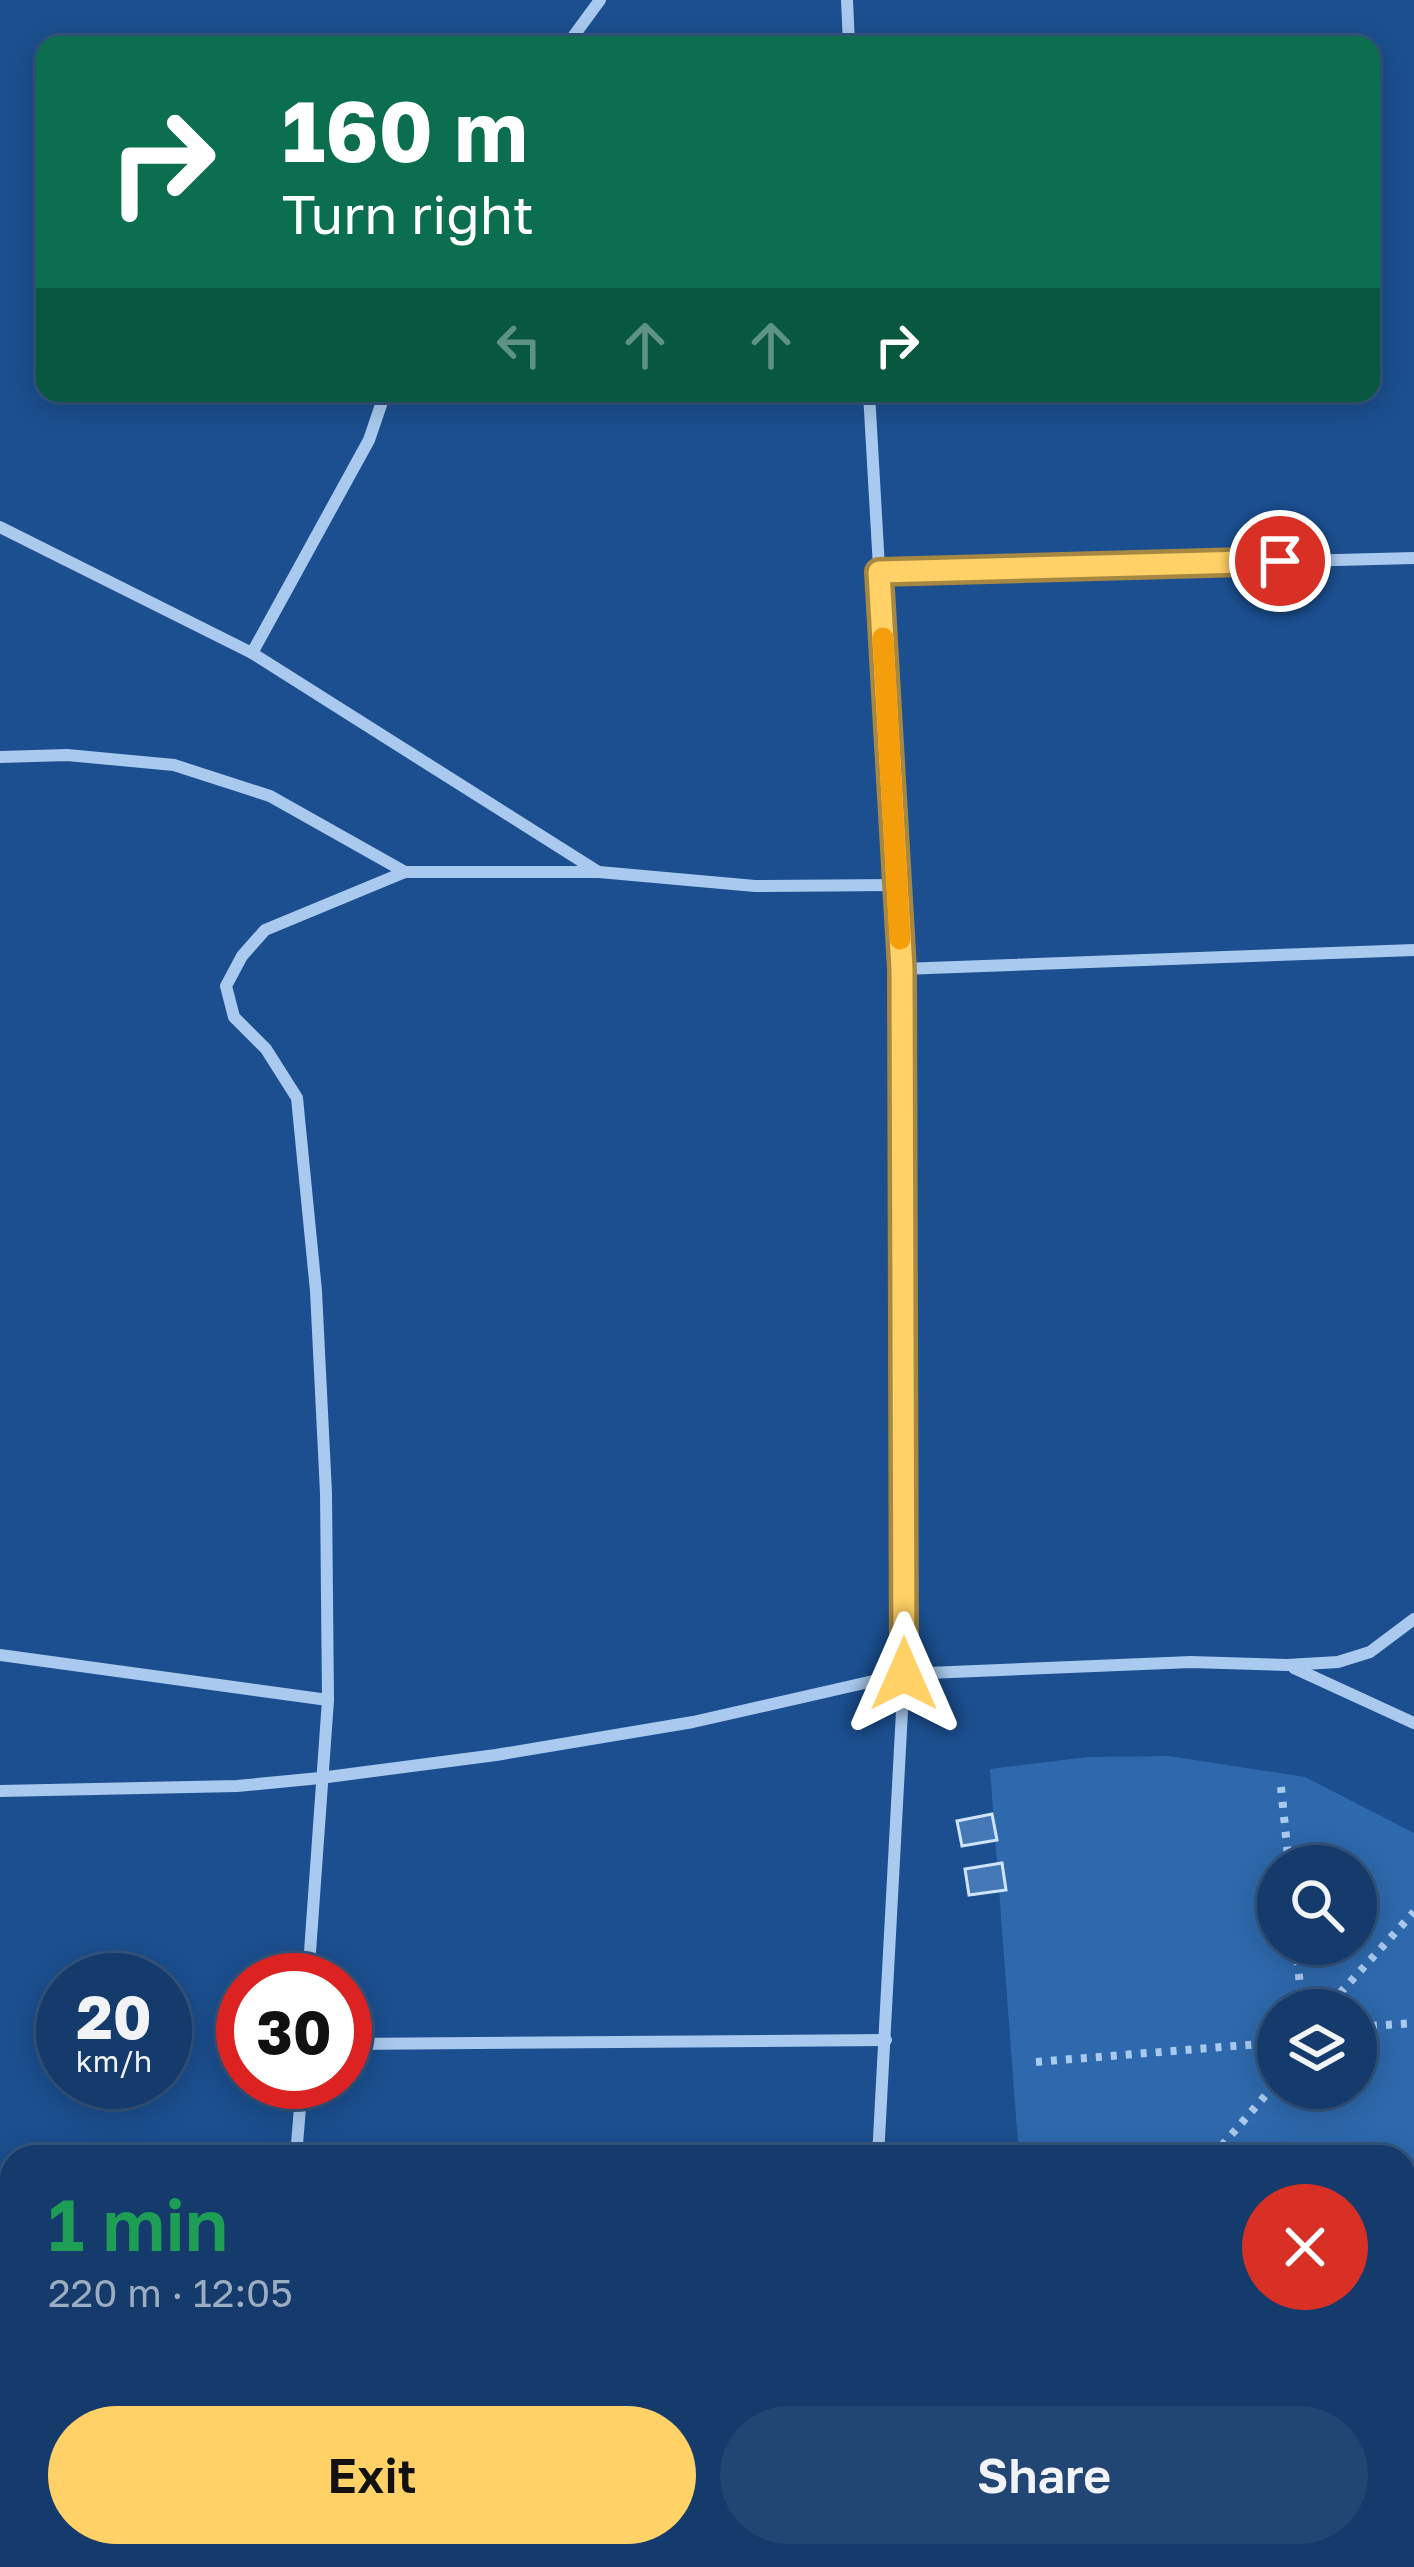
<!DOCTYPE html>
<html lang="en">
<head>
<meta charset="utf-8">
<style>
  :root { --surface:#143b6b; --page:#214673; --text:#f1f3f6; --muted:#9dadc1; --line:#33557e; --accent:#ffd166 }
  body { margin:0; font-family:"Golos Text",sans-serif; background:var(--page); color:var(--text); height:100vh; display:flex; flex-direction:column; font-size:45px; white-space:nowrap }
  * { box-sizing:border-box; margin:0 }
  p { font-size:39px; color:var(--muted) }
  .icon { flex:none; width:66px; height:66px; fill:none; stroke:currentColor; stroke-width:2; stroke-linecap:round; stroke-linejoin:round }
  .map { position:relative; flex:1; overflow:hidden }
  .details { position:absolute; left:0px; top:2145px; width:1416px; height:423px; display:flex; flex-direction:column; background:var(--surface); border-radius:36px 36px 0 0; box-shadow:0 6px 30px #0003,0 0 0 3px var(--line) }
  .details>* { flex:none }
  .hud { position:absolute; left:36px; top:36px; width:1344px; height:366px; border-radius:24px; box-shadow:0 6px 30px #0003,0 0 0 3px var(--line); background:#0b6e4f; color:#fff; overflow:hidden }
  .fabs { position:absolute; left:1257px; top:1845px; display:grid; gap:24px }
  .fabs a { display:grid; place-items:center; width:120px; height:120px; border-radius:50%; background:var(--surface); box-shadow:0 6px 30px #0003,0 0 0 3px var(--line); font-size:60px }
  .speed { position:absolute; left:36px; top:1953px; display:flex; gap:24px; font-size:60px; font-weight:700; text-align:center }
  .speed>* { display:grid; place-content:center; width:156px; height:156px; border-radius:50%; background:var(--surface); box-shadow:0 6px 30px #0003,0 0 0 3px var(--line); line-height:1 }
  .speed small { font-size:30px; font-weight:400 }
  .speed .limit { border:18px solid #d22; background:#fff; color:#111 }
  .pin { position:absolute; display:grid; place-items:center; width:102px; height:102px; color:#fff; margin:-51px; border:6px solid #fff; border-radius:50%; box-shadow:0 3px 12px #0007 }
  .me { position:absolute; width:132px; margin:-66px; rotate:0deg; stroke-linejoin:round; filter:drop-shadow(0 0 9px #0008) }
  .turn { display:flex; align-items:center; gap:42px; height:252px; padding:0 48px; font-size:54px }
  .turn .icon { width:156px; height:156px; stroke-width:2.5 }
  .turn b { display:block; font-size:84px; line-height:102px }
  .lanes { display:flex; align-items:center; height:114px; padding:0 48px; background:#0003; justify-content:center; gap:60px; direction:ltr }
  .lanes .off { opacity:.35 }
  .round { display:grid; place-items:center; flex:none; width:126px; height:126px; border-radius:63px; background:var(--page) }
  .summary { display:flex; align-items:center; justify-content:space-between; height:204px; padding:0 48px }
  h1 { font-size:72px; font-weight:600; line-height:90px; color:#1e9e55 }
  .primary-button { display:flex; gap:24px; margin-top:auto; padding:24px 48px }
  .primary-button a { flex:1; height:138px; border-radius:72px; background:var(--accent); color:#111; font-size:48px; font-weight:600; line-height:138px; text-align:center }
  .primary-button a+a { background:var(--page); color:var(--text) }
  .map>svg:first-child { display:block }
  .green { fill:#2e69ad; fill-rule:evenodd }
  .building { fill:#4478b7; stroke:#cfe3fa; stroke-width:3 }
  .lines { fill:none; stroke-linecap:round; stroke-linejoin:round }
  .path { stroke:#a9c9ee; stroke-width:8; stroke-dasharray:6 9; stroke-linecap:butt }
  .street { stroke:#a9c9ee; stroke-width:12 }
  .route-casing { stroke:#a68842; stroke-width:30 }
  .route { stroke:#ffd166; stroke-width:21 }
  .slow { stroke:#f59e0b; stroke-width:21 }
</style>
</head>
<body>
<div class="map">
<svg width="1414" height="2567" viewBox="0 0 1414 2567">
  <rect width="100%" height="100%" fill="#1b4f8f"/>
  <path class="green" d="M 1169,1756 L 1305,1777 L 1414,1833 L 1414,2567 L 1049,2567 L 1048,2556 L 1404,2556 L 1404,2157 L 1019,2157 L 990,1769 L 1088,1757 ZM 1278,1866 L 1356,1866 L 1356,1944 L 1278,1944 ZM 1278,2010 L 1356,2010 L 1356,2088 L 1278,2088 Z"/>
  <g class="building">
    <path d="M 992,1814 L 997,1840 L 962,1846 L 957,1821 Z"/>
    <path d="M 1002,1863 L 1006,1890 L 969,1895 L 965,1869 Z"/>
  </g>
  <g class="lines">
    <g class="path">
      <path d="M 1281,1787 L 1289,1866"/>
      <path d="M 1296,1944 L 1301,1996"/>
      <path d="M 1330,2004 L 1414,1912"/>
      <path d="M 1286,2010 L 1301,1996 L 1330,2004 L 1334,2010"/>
      <path d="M 1278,2026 L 1272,2043 L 1278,2053"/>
      <path d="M 1356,2027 L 1414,2023"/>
      <path d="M 1036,2062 L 1272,2043"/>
      <path d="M 1212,2157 L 1278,2081"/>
    </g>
    <g class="street">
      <path d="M 847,0 L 849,45"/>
      <path d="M 567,45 L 600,0"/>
      <path d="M 385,393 L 369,440 L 252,653 L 597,871"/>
      <path d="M 869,393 L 902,969 L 904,1674 L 878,2157"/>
      <path d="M 0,527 L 252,653"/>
      <path d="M 879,572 L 1414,558"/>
      <path d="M 0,757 L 67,755 L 174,765 L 270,796 L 405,872 L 599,872 L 755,886 L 897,885"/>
      <path d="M 902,969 L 1414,950"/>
      <path d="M 0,1655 L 328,1700"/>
      <path d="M 1294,1668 L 1414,1723"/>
      <path d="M 0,1791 L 237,1786 L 320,1778 L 496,1755 L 693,1722 L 904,1674 L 1191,1662 L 1287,1665 L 1338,1662 L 1370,1652 L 1414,1619"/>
      <path d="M 308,1980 L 328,1700 L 326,1493 L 316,1291 L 297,1098 L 266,1049 L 234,1017 L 226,986 L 242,956 L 265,930 L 405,872"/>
      <path d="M 345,2044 L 886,2040"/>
      <path d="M 296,2157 L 302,2082"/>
      <path d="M 0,2566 L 2,2567"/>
      <path d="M 271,2567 L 271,2556"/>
      <path d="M 850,2567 L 851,2556"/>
    </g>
  </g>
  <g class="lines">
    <g class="route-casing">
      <path id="route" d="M 904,1674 L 902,969 L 879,572 L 1280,561"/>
    </g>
    <use href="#route" class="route"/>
    <path class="slow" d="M 883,638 L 900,939"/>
  </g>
</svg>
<div class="fabs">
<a><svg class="icon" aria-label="search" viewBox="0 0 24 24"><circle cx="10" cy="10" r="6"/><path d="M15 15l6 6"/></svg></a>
<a><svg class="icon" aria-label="layers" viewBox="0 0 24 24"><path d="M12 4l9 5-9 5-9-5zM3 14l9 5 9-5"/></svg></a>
</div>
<div class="speed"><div>20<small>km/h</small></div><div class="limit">30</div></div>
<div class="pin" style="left:1280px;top:561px;background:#d93025"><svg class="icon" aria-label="arrive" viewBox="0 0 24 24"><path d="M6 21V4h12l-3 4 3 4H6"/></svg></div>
<svg class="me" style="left:904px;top:1674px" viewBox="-20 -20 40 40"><path d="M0-17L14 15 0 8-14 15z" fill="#ffd166" stroke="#fff" stroke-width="4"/></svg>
<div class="hud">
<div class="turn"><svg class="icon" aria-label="right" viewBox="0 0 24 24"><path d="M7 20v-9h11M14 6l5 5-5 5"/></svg><div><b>160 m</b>Turn right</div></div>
<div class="lanes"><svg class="icon off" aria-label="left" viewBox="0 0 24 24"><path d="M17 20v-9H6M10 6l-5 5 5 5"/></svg><svg class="icon off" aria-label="ahead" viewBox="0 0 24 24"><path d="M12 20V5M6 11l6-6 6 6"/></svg><svg class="icon off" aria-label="ahead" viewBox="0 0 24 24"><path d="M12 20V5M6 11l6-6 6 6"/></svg><svg class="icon" aria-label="right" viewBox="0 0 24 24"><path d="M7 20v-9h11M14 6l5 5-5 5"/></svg></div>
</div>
<section class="details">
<div class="summary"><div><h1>1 min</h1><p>220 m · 12:05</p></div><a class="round" style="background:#d93025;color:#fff"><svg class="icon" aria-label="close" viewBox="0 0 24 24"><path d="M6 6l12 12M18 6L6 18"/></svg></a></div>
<div class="primary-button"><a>Exit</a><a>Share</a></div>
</section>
</div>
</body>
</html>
